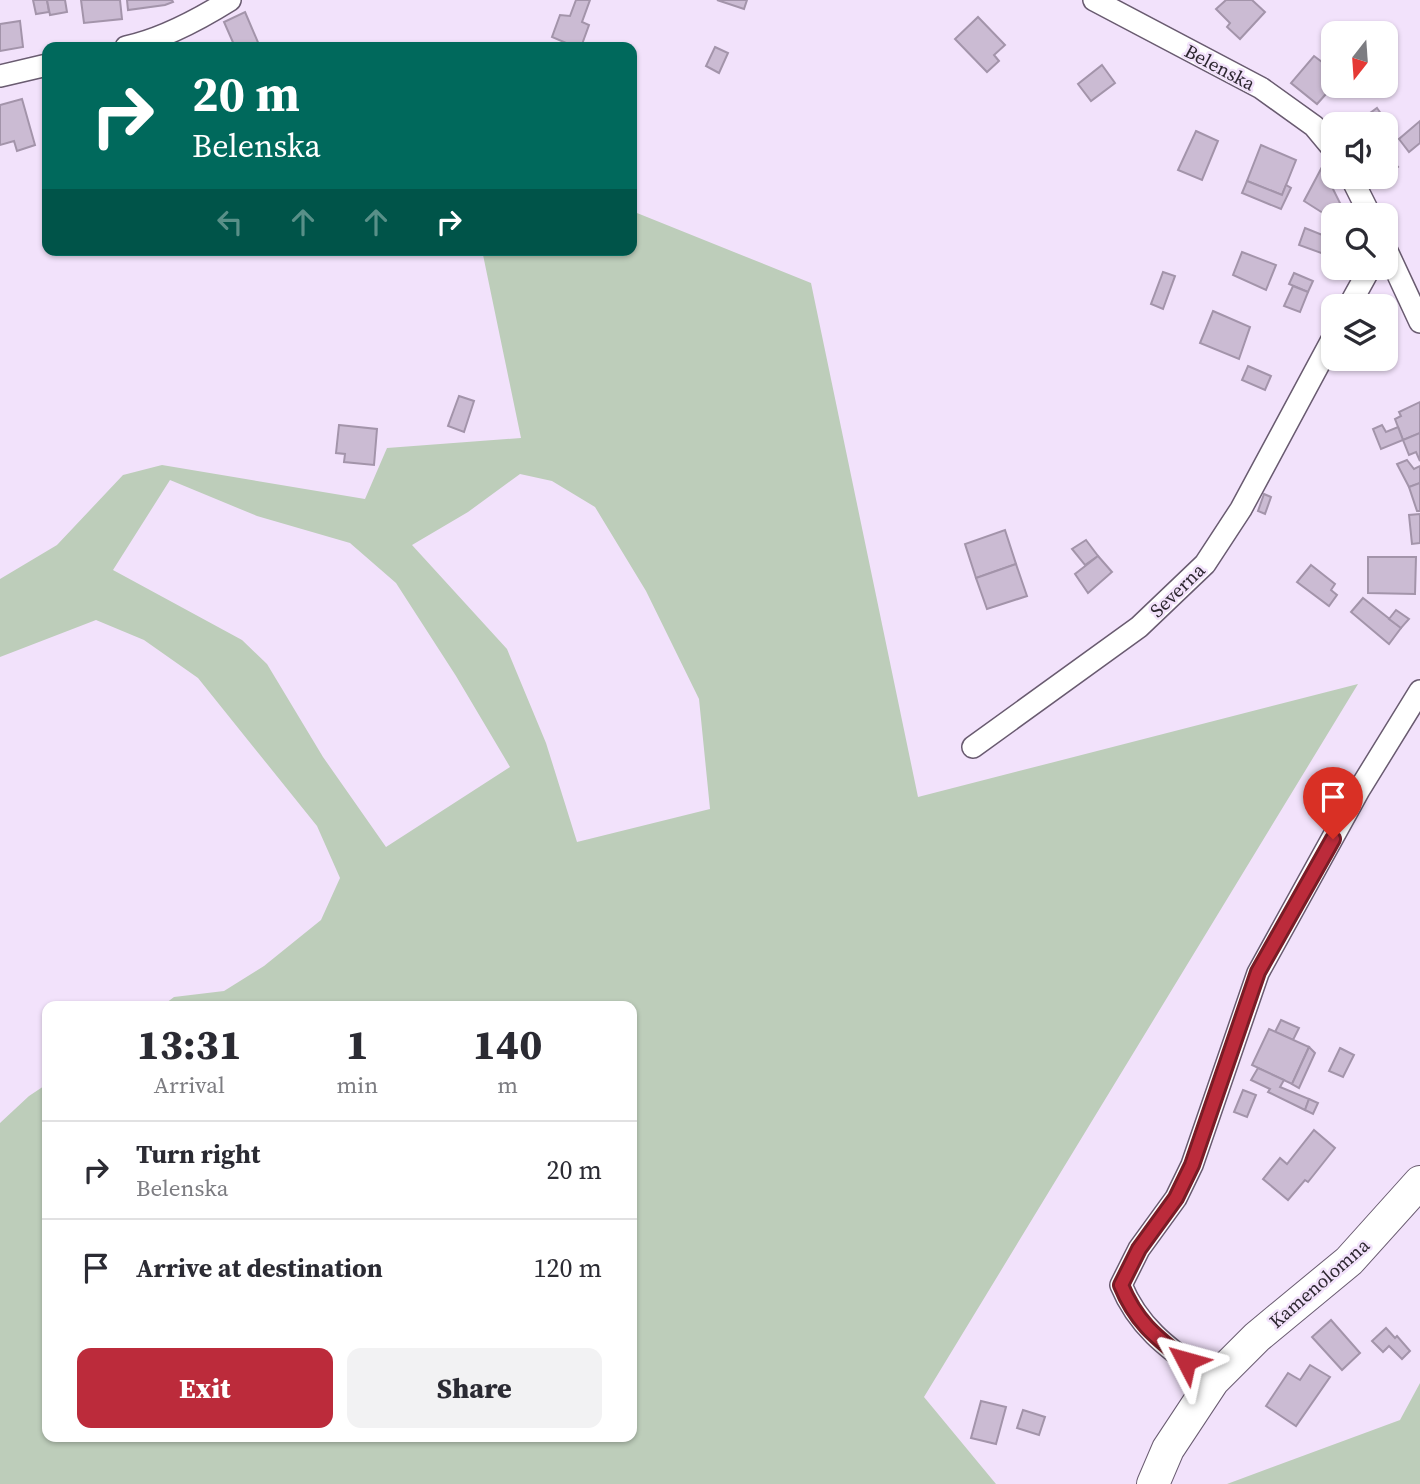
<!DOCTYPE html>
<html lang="en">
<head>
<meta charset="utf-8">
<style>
  :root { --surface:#fff; --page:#f2f2f3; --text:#2b2b33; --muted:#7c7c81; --line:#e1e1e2; --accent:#bc2b3b }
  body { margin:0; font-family:"Source Serif 4",serif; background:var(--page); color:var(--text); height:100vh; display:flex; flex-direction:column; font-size:26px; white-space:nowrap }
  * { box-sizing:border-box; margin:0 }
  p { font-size:23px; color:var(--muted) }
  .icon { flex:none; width:38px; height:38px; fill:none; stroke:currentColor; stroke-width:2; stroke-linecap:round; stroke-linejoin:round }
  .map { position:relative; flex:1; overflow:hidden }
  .drawer { position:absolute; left:42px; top:1001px; width:595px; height:441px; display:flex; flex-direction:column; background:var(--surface); border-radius:14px; box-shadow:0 2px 5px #0004 }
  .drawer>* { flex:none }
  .top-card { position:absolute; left:42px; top:42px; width:595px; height:214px; border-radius:14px; box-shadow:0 2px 5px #0004; background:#00695c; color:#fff; overflow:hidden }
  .needle { width:46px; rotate:197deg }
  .buttons { position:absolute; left:1321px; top:21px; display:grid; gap:14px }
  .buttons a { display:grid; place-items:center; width:77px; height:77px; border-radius:14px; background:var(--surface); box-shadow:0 2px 5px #0004; font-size:35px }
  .pin { position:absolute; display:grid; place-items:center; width:60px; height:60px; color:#fff; margin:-72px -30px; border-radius:50% 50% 50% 0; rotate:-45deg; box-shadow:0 0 7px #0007 }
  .pin .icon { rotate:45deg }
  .me { position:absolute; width:77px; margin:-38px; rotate:309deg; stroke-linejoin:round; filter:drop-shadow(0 0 5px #0008) }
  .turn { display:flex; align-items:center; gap:24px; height:147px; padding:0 35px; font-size:32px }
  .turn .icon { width:91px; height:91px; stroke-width:2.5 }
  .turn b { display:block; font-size:49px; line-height:60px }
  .lanes { display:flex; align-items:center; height:66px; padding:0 35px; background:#0003; justify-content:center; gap:35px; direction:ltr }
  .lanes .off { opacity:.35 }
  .eta { display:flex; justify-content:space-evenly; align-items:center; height:119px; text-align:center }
  .eta b { font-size:42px; font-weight:800; line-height:49px }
  .button { display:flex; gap:14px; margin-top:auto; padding:14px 35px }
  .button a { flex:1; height:80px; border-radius:14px; background:var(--accent); color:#fff; font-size:28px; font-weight:800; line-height:80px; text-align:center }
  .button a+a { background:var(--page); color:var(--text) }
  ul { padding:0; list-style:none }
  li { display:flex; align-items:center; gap:21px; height:98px; padding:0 35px; border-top:2px solid var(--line) }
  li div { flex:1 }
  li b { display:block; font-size:26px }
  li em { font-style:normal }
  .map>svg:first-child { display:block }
  .green { fill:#bdcdba; fill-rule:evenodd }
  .building { fill:#cbbbd3; stroke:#a394aa; stroke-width:2 }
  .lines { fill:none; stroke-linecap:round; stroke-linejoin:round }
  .street-casing { stroke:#695b70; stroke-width:24 }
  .secondary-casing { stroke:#695b70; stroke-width:34 }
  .street { stroke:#fff; stroke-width:21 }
  .secondary { stroke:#fff; stroke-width:32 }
  .route-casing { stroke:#7a1c26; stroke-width:18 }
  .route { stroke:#bc2b3b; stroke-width:12 }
  .labels { text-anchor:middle; stroke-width:5; stroke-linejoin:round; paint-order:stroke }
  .street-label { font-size:19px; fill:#2c262f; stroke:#f2e2fb }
</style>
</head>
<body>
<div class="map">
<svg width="1420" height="1484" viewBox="0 0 1420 1484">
  <rect width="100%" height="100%" fill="#f2e2fb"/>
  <g class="green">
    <path d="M 632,211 L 811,283 L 918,797 L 1358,684 L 924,1397 L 996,1484 L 0,1484 L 0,1123 L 29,1096 L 47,1084 L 47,1437 L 632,1437 L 632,1006 L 162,1006 L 174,997 L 224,991 L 264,966 L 321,920 L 340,878 L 317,826 L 198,678 L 144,640 L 96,620 L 0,657 L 0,579 L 57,545 L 123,475 L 162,465 L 365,499 L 387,448 L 521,438 L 482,250 L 632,250 ZM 520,474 L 552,481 L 595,507 L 646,591 L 699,699 L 710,809 L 577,842 L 546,743 L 507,649 L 412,545 L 468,512 ZM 170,480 L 257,516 L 350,543 L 396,583 L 456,676 L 510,767 L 386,847 L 323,757 L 267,664 L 242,640 L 113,570 Z"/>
    <path d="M 1420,1383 L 1420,1484 L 1227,1484 L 1400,1420 Z"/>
  </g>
  <g class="building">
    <path d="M 33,0 L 47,0 L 49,12 L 36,14 Z"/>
    <path d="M 47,0 L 65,0 L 67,12 L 50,15 Z"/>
    <path d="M 81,0 L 120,0 L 122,19 L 84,23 Z"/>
    <path d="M 127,0 L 172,0 L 173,2 L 165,5 L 128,10 Z"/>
    <path d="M 576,0 L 590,0 L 582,22 L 589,25 L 581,47 L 570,47 L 571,45 L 552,37 L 560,15 L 570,16 Z"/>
    <path d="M 717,0 L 747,0 L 744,9 Z"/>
    <path d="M 1226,0 L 1252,0 L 1265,12 L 1240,39 L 1227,27 L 1230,23 L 1216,9 Z"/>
    <path d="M 245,12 L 260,47 L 235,47 L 224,22 Z"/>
    <path d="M 978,17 L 1005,45 L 994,55 L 999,61 L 987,72 L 955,39 Z"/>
    <path d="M 20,21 L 23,47 L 0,51 L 0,24 Z"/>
    <path d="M 715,47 L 728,53 L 719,73 L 706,66 Z"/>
    <path d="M 1314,56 L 1334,71 L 1334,85 L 1317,104 L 1291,83 Z"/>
    <path d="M 1102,65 L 1115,83 L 1091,101 L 1078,84 Z"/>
    <path d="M 22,99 L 35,145 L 17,151 L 14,141 L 0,145 L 0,105 Z"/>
    <path d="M 1377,108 L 1396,135 L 1386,142 L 1386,124 L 1355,124 Z"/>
    <path d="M 1420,121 L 1420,143 L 1409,152 L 1399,139 Z"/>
    <path d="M 1196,131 L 1218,141 L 1202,180 L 1178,170 Z"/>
    <path d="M 1261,145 L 1296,160 L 1282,195 L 1247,181 Z"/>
    <path d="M 1386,153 L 1398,167 L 1375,186 L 1371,177 L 1386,177 Z"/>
    <path d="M 1322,167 L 1341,205 L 1338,215 L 1334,215 L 1334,220 L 1304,201 Z"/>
    <path d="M 1247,181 L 1282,195 L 1286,185 L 1291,188 L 1281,209 L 1242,193 Z"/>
    <path d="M 1305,228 L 1330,238 L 1324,254 L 1299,245 Z"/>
    <path d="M 1242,252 L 1276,265 L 1266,290 L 1233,275 Z"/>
    <path d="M 1163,272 L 1175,276 L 1163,309 L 1151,304 Z"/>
    <path d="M 1294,273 L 1313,281 L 1308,292 L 1289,284 Z"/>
    <path d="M 1293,286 L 1308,292 L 1300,312 L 1284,306 Z"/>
    <path d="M 1213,311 L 1250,327 L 1239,359 L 1200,343 Z"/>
    <path d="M 1248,366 L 1271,376 L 1265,390 L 1242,380 Z"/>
    <path d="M 459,396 L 474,401 L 464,432 L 448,426 Z"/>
    <path d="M 1420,402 L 1420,433 L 1403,440 L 1395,419 L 1401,416 L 1399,412 Z"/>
    <path d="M 339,425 L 377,429 L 374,465 L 344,462 L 345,454 L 336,453 Z"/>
    <path d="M 1382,425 L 1386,432 L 1398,427 L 1403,440 L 1381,449 L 1373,429 Z"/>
    <path d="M 1420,433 L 1420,461 L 1416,452 L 1409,455 L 1403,440 Z"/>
    <path d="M 1407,460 L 1414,469 L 1420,466 L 1420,483 L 1409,487 L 1397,464 Z"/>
    <path d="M 1420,483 L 1420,511 L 1417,511 L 1409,487 Z"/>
    <path d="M 1264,494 L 1271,497 L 1265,514 L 1258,511 Z"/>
    <path d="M 1420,514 L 1420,543 L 1412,544 L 1409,515 Z"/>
    <path d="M 1005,530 L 1016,564 L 976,578 L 965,544 Z"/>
    <path d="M 1086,540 L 1098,556 L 1085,565 L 1072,549 Z"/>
    <path d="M 1098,556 L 1112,572 L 1088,593 L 1075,574 Z"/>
    <path d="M 1368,557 L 1416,557 L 1415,594 L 1368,593 Z"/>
    <path d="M 1016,564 L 1027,596 L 987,609 L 976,578 Z"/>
    <path d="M 1311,565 L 1335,584 L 1331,590 L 1337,595 L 1329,606 L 1297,582 Z"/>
    <path d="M 1363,598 L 1401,628 L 1389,644 L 1351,612 Z"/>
    <path d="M 1396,610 L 1409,619 L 1401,628 L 1389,619 Z"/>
    <path d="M 1281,1020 L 1299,1028 L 1293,1040 L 1275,1032 Z"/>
    <path d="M 1269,1029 L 1309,1047 L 1292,1084 L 1252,1065 Z"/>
    <path d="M 1309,1047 L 1315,1053 L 1299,1088 L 1292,1084 Z"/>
    <path d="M 1340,1048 L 1354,1055 L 1343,1077 L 1329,1071 Z"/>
    <path d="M 1258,1068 L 1284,1080 L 1280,1087 L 1309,1099 L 1305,1110 L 1268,1092 L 1270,1089 L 1251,1080 Z"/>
    <path d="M 1243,1090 L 1256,1095 L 1247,1117 L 1234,1112 Z"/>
    <path d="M 1309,1099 L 1318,1103 L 1313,1114 L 1305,1110 Z"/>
    <path d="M 1314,1130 L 1335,1148 L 1308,1182 L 1305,1180 L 1288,1200 L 1263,1179 L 1280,1158 L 1287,1164 Z"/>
    <path d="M 1331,1320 L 1360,1353 L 1342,1370 L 1312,1337 Z"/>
    <path d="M 1386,1328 L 1395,1338 L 1397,1336 L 1410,1351 L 1402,1359 L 1389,1346 L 1383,1352 L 1372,1341 Z"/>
    <path d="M 1310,1365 L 1330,1377 L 1296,1426 L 1266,1406 L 1288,1373 L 1300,1380 Z"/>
    <path d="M 981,1401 L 1006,1407 L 996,1444 L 971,1438 Z"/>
    <path d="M 1023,1410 L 1045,1417 L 1039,1435 L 1017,1428 Z"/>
  </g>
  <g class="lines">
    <g class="street-casing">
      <g id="street">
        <path d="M 1094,0 L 1261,88 L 1314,126 L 1334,150"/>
        <path d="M 126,47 C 163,39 198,20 230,0"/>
        <path d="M 0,76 L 47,65"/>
        <path d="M 1351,177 L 1370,215"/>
        <path d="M 1386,249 L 1420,322"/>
        <path d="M 1349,306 L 1370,268"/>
        <path d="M 973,747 L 1139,627 L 1205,564 L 1241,509 L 1334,336"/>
        <path d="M 1213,1381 C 1174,1352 1140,1331 1121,1285 L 1139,1249 L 1176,1198 L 1192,1165 L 1258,973 L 1359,790 L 1420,691"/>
      </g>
    </g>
    <g class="secondary-casing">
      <path id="secondary" d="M 1153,1484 L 1168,1449 L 1213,1381 L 1257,1337 L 1349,1261 L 1420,1182"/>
    </g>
    <use href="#street" class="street"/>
    <use href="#secondary" class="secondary"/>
  </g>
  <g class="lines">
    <g class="route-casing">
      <path id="route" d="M 1186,1361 C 1156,1337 1136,1322 1121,1285 L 1139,1249 L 1176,1198 L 1192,1165 L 1258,972 L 1333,839"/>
    </g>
    <use href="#route" class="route"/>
  </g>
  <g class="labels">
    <g class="street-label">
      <text transform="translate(1220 67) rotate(28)" y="7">Belenska</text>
      <text transform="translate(1177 590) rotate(-44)" y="7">Severna</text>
      <text transform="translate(1319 1283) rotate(-41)" y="7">Kamenolomna</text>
    </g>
  </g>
</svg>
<div class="buttons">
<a><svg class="needle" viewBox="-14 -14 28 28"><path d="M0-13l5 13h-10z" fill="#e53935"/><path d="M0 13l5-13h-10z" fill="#7c7c81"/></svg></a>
<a><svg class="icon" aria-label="sound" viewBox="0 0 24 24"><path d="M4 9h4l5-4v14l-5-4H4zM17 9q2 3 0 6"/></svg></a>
<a><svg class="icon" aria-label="search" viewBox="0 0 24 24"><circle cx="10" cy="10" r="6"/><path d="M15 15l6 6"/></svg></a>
<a><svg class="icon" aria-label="layers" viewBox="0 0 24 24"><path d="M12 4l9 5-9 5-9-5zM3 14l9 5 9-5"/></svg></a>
</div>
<div class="pin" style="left:1333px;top:839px;background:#d93025"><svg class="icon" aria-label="arrive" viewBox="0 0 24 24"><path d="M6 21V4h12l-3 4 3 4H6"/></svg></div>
<svg class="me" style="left:1186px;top:1361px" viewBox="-20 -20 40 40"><path d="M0-17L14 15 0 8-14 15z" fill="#bc2b3b" stroke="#fff" stroke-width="4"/></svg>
<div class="top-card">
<div class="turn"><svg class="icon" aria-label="right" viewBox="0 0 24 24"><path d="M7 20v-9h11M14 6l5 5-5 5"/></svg><div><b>20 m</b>Belenska</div></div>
<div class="lanes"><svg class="icon off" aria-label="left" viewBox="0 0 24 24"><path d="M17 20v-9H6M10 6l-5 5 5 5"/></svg><svg class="icon off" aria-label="ahead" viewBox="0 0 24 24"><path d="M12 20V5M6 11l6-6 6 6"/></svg><svg class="icon off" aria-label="ahead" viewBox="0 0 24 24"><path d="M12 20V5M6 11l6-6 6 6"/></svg><svg class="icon" aria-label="right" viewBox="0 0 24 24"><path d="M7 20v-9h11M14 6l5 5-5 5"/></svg></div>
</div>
<section class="drawer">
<div class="eta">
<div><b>13:31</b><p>Arrival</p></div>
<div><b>1</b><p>min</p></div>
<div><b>140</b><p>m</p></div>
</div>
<ul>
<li><svg class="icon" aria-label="right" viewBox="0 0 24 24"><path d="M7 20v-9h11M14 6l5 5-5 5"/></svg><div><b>Turn right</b><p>Belenska</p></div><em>20 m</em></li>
<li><svg class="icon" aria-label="arrive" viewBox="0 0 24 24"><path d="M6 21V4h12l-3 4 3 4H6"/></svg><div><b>Arrive at destination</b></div><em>120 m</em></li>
</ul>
<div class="button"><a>Exit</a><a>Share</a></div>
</section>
</div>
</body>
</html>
